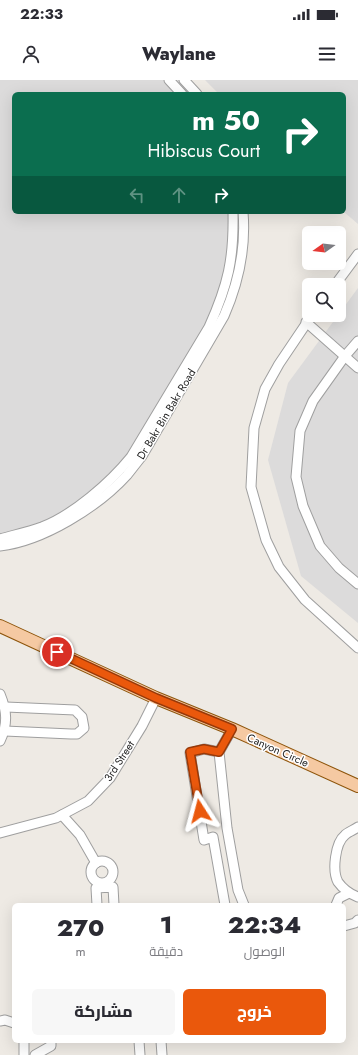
<!DOCTYPE html>
<html lang="ar">
<head>
<meta charset="utf-8">
<style>
  :root { --surface:#fff; --page:#f7f7f7; --text:#2b2b33; --muted:#7c7c81; --accent:#ea580c }
  body { margin:0; font-family:Jost,Cairo,sans-serif; background:var(--page); color:var(--text); direction:rtl; height:100vh; display:flex; flex-direction:column; font-size:15px; white-space:nowrap }
  * { box-sizing:border-box; margin:0 }
  p { font-size:13px; color:var(--muted) }
  .icon { flex:none; width:22px; height:22px; fill:none; stroke:currentColor; stroke-width:2; stroke-linecap:round; stroke-linejoin:round }
  .map { position:relative; flex:1; overflow:hidden; direction:ltr }
  .details { position:absolute; left:12px; top:823px; width:334px; height:140px; display:flex; flex-direction:column; background:var(--surface); border-radius:6px; box-shadow:0 4px 16px #0002; direction:rtl }
  .details>* { flex:none }
  .guide { position:absolute; left:12px; top:12px; width:334px; height:122px; border-radius:6px; box-shadow:0 4px 16px #0002; direction:rtl; background:#0b6e4f; color:#fff; overflow:hidden }
  .needle { width:26px; rotate:256deg }
  .tools { position:absolute; left:302px; top:146px; display:grid; gap:8px }
  .tools a { display:grid; place-items:center; width:44px; height:44px; border-radius:6px; background:var(--surface); box-shadow:0 4px 16px #0002; font-size:20px }
  .pin { position:absolute; display:grid; place-items:center; width:34px; height:34px; color:#fff; margin:-17px; border:2px solid #fff; border-radius:50%; box-shadow:0 1px 4px #0007 }
  .me { position:absolute; width:44px; margin:-22px; rotate:351deg; stroke-linejoin:round; filter:drop-shadow(0 0 3px #0008) }
  .turn { display:flex; align-items:center; gap:14px; height:84px; padding:0 20px; font-size:18px }
  .turn .icon { width:52px; height:52px; stroke-width:2.5 }
  .turn b { display:block; font-size:28px; line-height:34px }
  .lanes { display:flex; align-items:center; height:38px; padding:0 20px; background:#0003; justify-content:center; gap:20px; direction:ltr }
  .lanes .off { opacity:.35 }
  .eta { display:flex; justify-content:space-evenly; align-items:center; height:68px; text-align:center }
  .eta b { font-size:24px; font-weight:800; line-height:28px }
  .button { display:flex; gap:8px; margin-top:auto; padding:8px 20px }
  .button a { flex:1; height:46px; border-radius:6px; background:var(--accent); color:#fff; font-size:16px; font-weight:800; line-height:46px; text-align:center }
  .button a+a { background:var(--page); color:var(--text) }
  .status { display:flex; justify-content:space-between; align-items:center; height:28px; padding:0 20px; background:var(--surface); direction:ltr }
  .status svg { height:11px; fill:currentColor }
  header { display:flex; justify-content:space-between; align-items:center; height:52px; padding:0 20px; background:var(--surface); font-size:18px; font-weight:800 }
  .map>svg:first-child { display:block }
  .residential { fill:#dcdbdb }
  .lines { fill:none; stroke-linecap:round; stroke-linejoin:round }
  .minor-casing { stroke:#9f9f9f; stroke-width:11 }
  .major-casing { stroke:#8d540a; stroke-width:14 }
  .minor { stroke:#fff; stroke-width:9 }
  .major { stroke:#f5c9a2; stroke-width:12 }
  .route-casing { stroke:#983908; stroke-width:10 }
  .route { stroke:#ea580c; stroke-width:7 }
  .labels { text-anchor:middle; stroke-width:3; stroke-linejoin:round; paint-order:stroke }
  .street-label { font-size:11px; fill:#1e1e1e; stroke:#fff }
</style>
</head>
<body>
<div class="status"><b>22:33</b><svg viewBox="0 0 49 12"><path d="M0 12V9h3v3zM5 12V6h3v6zM10 12V3h3v9zM15 12V0h3v12zM26 1h20v11H26zM47 4h2v5h-2z"/></svg></div>
<header><svg class="icon" aria-label="menu" viewBox="0 0 24 24"><path d="M4 6h16M4 12h16M4 18h16"/></svg>Waylane<svg class="icon" aria-label="person" viewBox="0 0 24 24"><circle cx="12" cy="8" r="4"/><path d="M4 21q1-7 8-7t8 7"/></svg></header>
<div class="map">
<svg width="358" height="975" viewBox="0 0 358 975">
  <rect width="100%" height="100%" fill="#eeeae4"/>
  <g class="residential">
    <path d="M 0,0 L 181,0 L 195,14 L 14,14 L 14,132 L 241,132 L 240,166 L 229,221 L 110,410 L 0,464 Z"/>
    <path d="M 205,0 L 358,0 L 358,144 L 344,132 L 344,14 L 219,14 Z"/>
    <path d="M 358,208 L 358,543 L 301,496 L 268,380 L 288,303 Z"/>
  </g>
  <g class="lines">
    <g class="minor-casing">
      <g id="minor">
        <path d="M 169,0 L 182,14"/>
        <path d="M 184,0 L 197,14"/>
        <path d="M 335,205 L 358,174"/>
        <path d="M 312,235 L 279,284 L 265,309 L 254,348 L 251,407 L 266,460 L 279,487 L 305,520 L 358,568"/>
        <path d="M 306,242 L 358,288"/>
        <path d="M 358,261 L 345,276 L 313,321 L 300,351 L 296,397 L 303,426 L 320,466 L 339,488 L 358,504"/>
        <path d="M 0,459 C 14,455 28,452 42,447 C 73,435 110,403 131,377 L 209,247 C 228,205 234,179 233,132"/>
        <path d="M 0,466 C 43,461 98,427 127,395 C 132,389 137,382 142,376 L 224,236 C 238,204 246,168 243,132"/>
        <path d="M 0,614 C 7,631 8,644 0,661"/>
        <path d="M 232,649 L 219,672 L 227,748 L 238,810 L 244,825"/>
        <path d="M 5,651 L 71,654 L 77,654 L 84,648 L 82,637 L 75,630 L 6,627"/>
        <path d="M 219,672 L 204,669 L 190,673 L 204,760 L 213,757 L 225,825"/>
        <path d="M 62,735 L 80,755 L 96,783"/>
        <path d="M 358,747 C 354,750 348,752 345,755 C 335,763 332,791 338,802 C 343,809 350,814 358,817"/>
        <path d="M 0,753 L 56,738 L 88,721 L 110,698 L 142,646 L 156,618"/>
        <circle cx="102" cy="792" r="11"/>
        <path d="M 97,825 L 96,808 L 113,807 L 114,825"/>
        <path d="M 336,825 L 339,818 L 349,813"/>
        <path d="M 344,846 L 355,843 L 358,840"/>
        <path d="M 0,941 L 5,940 L 14,943"/>
        <path d="M 24,961 L 24,975"/>
        <path d="M 139,961 L 140,975"/>
        <path d="M 161,961 L 162,975"/>
        <path d="M 35,975 L 51,966 L 51,961"/>
      </g>
    </g>
    <g class="major-casing">
      <path id="major" d="M 0,546 L 156,618 L 232,649 L 358,706"/>
    </g>
    <use href="#minor" class="minor"/>
    <use href="#major" class="major"/>
  </g>
  <g class="lines">
    <g class="route-casing">
      <path id="route" d="M 57,572 L 156,618 L 232,649 L 219,672 L 204,669 L 190,672 L 200,731"/>
    </g>
    <use href="#route" class="route"/>
  </g>
  <g class="labels">
    <g class="street-label">
      <text transform="translate(166 334) rotate(-59)" y="4">Dr Bakr Bin Bakr Road</text>
      <text transform="translate(278 670) rotate(24)" y="4">Canyon Circle</text>
      <text transform="translate(119 681) rotate(-57)" y="4">3rd Street</text>
    </g>
  </g>
</svg>
<div class="tools">
<a><svg class="needle" viewBox="-14 -14 28 28"><path d="M0-13l5 13h-10z" fill="#e53935"/><path d="M0 13l5-13h-10z" fill="#7c7c81"/></svg></a>
<a><svg class="icon" aria-label="search" viewBox="0 0 24 24"><circle cx="10" cy="10" r="6"/><path d="M15 15l6 6"/></svg></a>
</div>
<div class="pin" style="left:57px;top:572px;background:#d93025"><svg class="icon" aria-label="arrive" viewBox="0 0 24 24"><path d="M6 21V4h12l-3 4 3 4H6"/></svg></div>
<svg class="me" style="left:200px;top:731px" viewBox="-20 -20 40 40"><path d="M0-17L14 15 0 8-14 15z" fill="#ea580c" stroke="#fff" stroke-width="4"/></svg>
<div class="guide">
<div class="turn"><svg class="icon" aria-label="right" viewBox="0 0 24 24"><path d="M7 20v-9h11M14 6l5 5-5 5"/></svg><div><b>50 m</b>Hibiscus Court</div></div>
<div class="lanes"><svg class="icon off" aria-label="left" viewBox="0 0 24 24"><path d="M17 20v-9H6M10 6l-5 5 5 5"/></svg><svg class="icon off" aria-label="ahead" viewBox="0 0 24 24"><path d="M12 20V5M6 11l6-6 6 6"/></svg><svg class="icon" aria-label="right" viewBox="0 0 24 24"><path d="M7 20v-9h11M14 6l5 5-5 5"/></svg></div>
</div>
<section class="details">
<div class="eta">
<div><b>22:34</b><p>الوصول</p></div>
<div><b>1</b><p>دقيقة</p></div>
<div><b>270</b><p>m</p></div>
</div>
<div class="button"><a>خروج</a><a>مشاركة</a></div>
</section>
</div>
</body>
</html>
